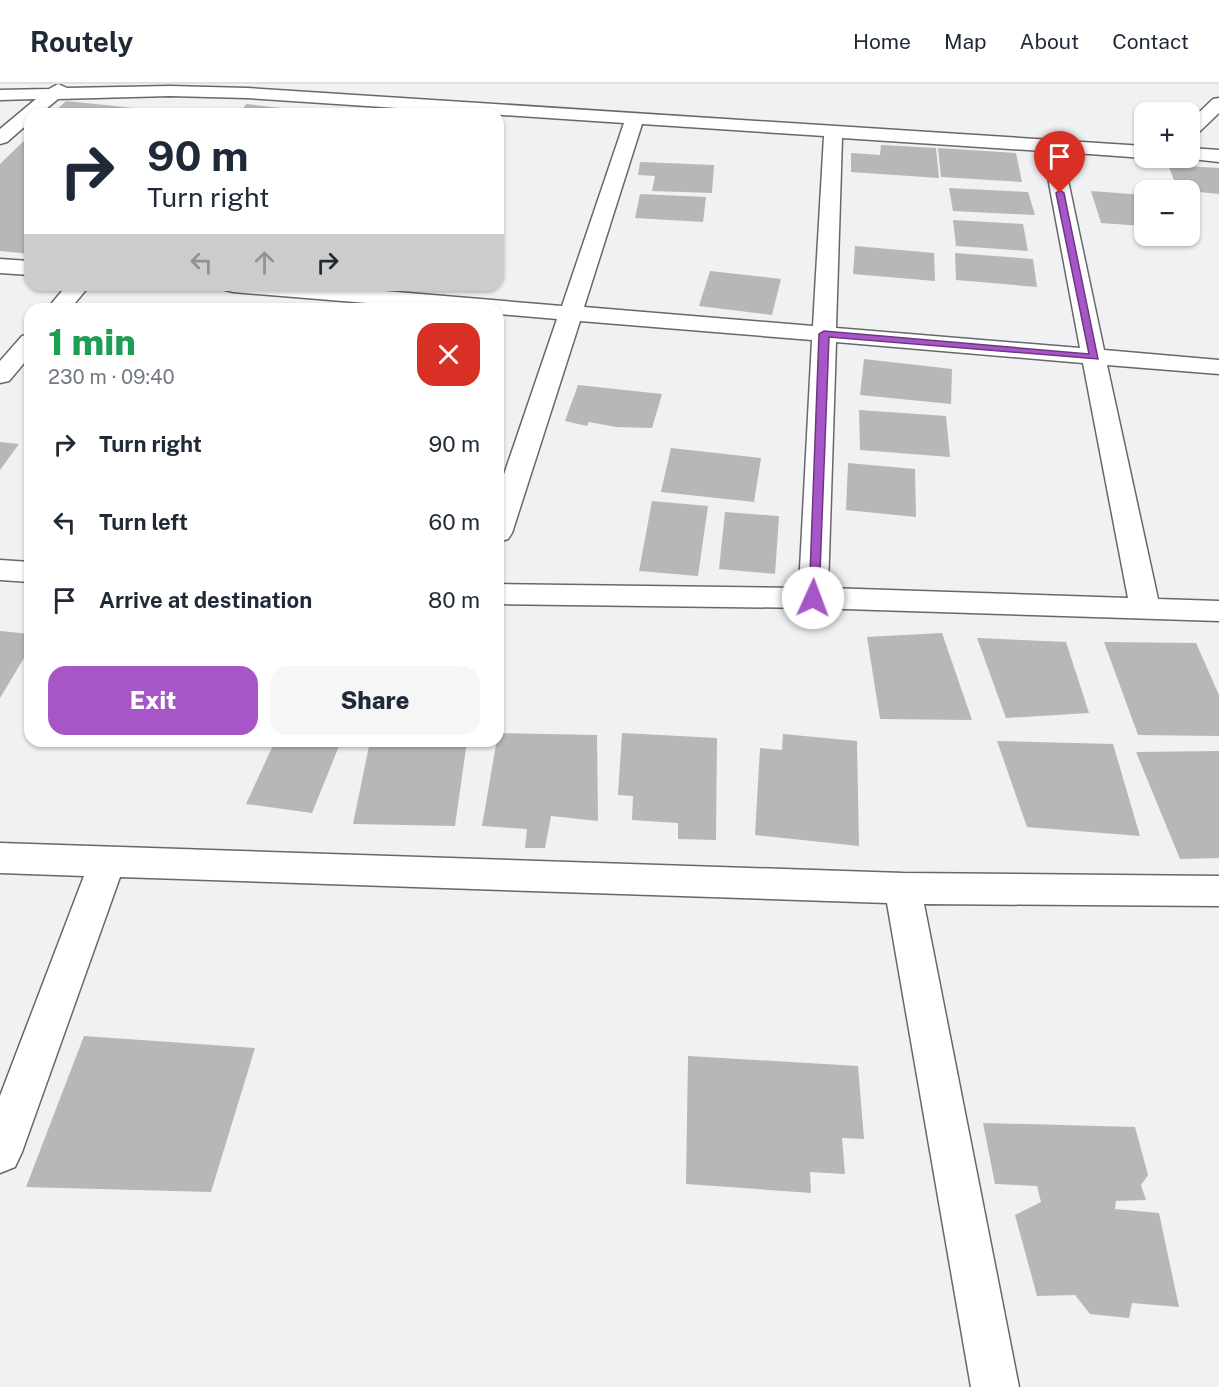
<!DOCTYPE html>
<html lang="en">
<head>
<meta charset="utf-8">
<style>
  :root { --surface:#fff; --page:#f6f6f7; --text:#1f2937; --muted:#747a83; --line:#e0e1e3; --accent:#a756c7 }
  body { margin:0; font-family:"Public Sans",sans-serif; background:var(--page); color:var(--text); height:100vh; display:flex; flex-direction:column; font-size:22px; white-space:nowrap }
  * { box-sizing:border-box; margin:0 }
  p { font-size:20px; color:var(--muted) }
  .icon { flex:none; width:33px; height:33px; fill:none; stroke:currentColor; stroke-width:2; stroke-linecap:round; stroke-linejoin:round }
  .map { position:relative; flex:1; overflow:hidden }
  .drawer { position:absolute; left:24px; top:219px; width:480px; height:444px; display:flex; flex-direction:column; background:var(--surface); border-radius:18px; box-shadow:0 2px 4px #0004 }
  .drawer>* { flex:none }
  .guide { position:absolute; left:24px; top:24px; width:480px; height:183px; border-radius:18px; box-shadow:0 2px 4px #0004; background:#fff; color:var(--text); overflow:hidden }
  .buttons { position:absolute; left:1134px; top:18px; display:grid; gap:12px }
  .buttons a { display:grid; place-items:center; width:66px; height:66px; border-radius:12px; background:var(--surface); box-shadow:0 2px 4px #0004; font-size:30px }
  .pin { position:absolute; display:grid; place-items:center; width:51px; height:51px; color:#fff; margin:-62px -26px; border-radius:50% 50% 50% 0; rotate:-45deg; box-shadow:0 0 6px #0007 }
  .pin .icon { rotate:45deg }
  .me { position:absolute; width:66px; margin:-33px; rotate:2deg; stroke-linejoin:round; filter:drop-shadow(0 0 4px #0008) }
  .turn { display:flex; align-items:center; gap:21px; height:126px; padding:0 24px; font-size:27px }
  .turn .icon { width:78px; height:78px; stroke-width:2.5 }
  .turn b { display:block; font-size:42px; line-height:51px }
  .lanes { display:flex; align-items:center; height:57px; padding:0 24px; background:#0003; justify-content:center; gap:30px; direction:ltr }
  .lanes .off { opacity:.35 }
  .round { display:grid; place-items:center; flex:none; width:63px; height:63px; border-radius:18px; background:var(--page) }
  .summary { display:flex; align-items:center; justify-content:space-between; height:102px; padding:0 24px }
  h1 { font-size:36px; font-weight:800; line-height:45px; color:#1e9e55 }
  .button { display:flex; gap:12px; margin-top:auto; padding:12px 24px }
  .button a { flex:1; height:69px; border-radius:18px; background:var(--accent); color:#fff; font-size:24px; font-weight:800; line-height:69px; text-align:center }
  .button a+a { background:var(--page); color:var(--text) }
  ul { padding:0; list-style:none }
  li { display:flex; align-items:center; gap:18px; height:78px; padding:0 24px }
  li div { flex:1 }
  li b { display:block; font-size:22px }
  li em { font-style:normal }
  header { display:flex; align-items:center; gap:36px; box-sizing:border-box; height:84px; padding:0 30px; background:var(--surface); border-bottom:2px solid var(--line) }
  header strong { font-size:28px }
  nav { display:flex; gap:33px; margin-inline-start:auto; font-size:21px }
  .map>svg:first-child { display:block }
  .building { fill:#b7b7b9 }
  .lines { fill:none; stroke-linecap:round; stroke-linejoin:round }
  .minor-casing { stroke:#66686a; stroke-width:3 }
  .minor { fill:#fff; fill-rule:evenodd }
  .route { fill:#a756c7; stroke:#6d3881; stroke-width:1.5 }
</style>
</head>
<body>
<header>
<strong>Routely</strong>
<nav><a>Home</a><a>Map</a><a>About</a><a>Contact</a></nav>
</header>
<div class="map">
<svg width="1219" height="1303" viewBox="0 0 1219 1303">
  <rect width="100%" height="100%" fill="#eff1f3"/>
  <g class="building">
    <path d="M 66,17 L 173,28 L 173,30 L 52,30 Z"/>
    <path d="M 246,20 L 319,28 L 319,30 L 240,30 Z"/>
    <path d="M 30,51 L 30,170 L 0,167 L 0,80 Z"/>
    <path d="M 881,61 L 936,64 L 939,94 L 851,88 L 851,69 L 880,71 Z"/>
    <path d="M 938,64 L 1016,69 L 1022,98 L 941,93 Z"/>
    <path d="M 640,78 L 714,81 L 712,109 L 652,107 L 655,92 L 638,91 Z"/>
    <path d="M 1168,81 L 1219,84 L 1219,110 L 1178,106 Z"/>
    <path d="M 949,104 L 1028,108 L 1035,131 L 953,127 Z"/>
    <path d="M 1091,107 L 1144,111 L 1144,142 L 1101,139 Z"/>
    <path d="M 640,110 L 706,113 L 703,138 L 635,134 Z"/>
    <path d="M 953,136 L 1023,140 L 1028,167 L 956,162 Z"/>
    <path d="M 855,162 L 934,169 L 935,197 L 853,190 Z"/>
    <path d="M 955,169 L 1033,175 L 1037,203 L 956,196 Z"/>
    <path d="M 710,187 L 781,195 L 772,231 L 699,222 Z"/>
    <path d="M 864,275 L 952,285 L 951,320 L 860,311 Z"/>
    <path d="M 578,301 L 662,310 L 652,344 L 616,343 L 589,338 L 587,342 L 565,337 Z"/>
    <path d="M 859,326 L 946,332 L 950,373 L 860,366 Z"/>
    <path d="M 0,358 L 19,360 L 0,386 Z"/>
    <path d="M 671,364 L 761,374 L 754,418 L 661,408 Z"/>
    <path d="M 848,379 L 915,385 L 916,433 L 846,426 Z"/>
    <path d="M 652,417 L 708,422 L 698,492 L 639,487 Z"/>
    <path d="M 725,428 L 779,432 L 775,490 L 719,485 Z"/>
    <path d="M 0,547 L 30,550 L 30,564 L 0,614 Z"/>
    <path d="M 942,549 L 972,636 L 880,635 L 867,553 Z"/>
    <path d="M 977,554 L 1066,558 L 1089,629 L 1006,634 Z"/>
    <path d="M 1104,558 L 1196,559 L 1219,611 L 1219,652 L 1138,651 Z"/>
    <path d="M 498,649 L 597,651 L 598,737 L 551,732 L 545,764 L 525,764 L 527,745 L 482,742 Z"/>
    <path d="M 622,649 L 717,654 L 716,756 L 678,755 L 678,739 L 632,736 L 633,712 L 618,711 Z"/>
    <path d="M 783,650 L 857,657 L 859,762 L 755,751 L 760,664 L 782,666 Z"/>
    <path d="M 275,657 L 341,657 L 312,729 L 246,720 Z"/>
    <path d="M 370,657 L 467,657 L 455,742 L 353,740 Z"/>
    <path d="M 997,657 L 1113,660 L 1140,752 L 1027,743 Z"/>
    <path d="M 1219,667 L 1219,774 L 1180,775 L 1136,668 Z"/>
    <path d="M 84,952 L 255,964 L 211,1108 L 26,1103 Z"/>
    <path d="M 688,972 L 858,982 L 864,1055 L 842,1054 L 845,1090 L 810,1088 L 811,1109 L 686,1100 Z"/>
    <path d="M 983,1039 L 1135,1043 L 1148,1091 L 1141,1101 L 1146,1116 L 1116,1117 L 1115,1125 L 1159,1129 L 1179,1223 L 1132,1219 L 1129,1234 L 1090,1230 L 1075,1211 L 1037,1212 L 1015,1131 L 1041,1118 L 1037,1102 L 995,1100 Z"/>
  </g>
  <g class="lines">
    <g class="minor-casing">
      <g id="minor">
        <path d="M 58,0 L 67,4 L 170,2 L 247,4 L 1144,62 L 1144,74 L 1062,68 L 1104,266 L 1219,276 L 1219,290 L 1107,281 L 1158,515 L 1219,517 L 1219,537 L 813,524 L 498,520 L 498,500 L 799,504 L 812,256 L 580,237 L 512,449 L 508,455 L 498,458 L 498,408 L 557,235 L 498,230 L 498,225 L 440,225 L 233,208 L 225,206 L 222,201 L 313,201 L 562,222 L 624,39 L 247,14 L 170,12 L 58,15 L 40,30 L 30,30 L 30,38 L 7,58 L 0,60 L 0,45 L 36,15 L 0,16 L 0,6 L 49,5 ZM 642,40 L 824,52 L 813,242 L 584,223 ZM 842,54 L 1043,67 L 1080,264 L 836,244 ZM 836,258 L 1083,279 L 1128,514 L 828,504 Z"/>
        <path d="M 1219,14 L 1219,29 L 1197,50 L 1190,51 L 1190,37 L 1213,15 Z"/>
        <path d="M 1190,64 L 1219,66 L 1219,78 L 1183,74 L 1190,74 Z"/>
        <path d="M 0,175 L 30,177 L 30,191 L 0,189 Z"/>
        <path d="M 67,201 L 90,201 L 70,225 L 47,225 Z"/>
        <path d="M 30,250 L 30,272 L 9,297 L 0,299 L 0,277 L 22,252 Z"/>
        <path d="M 0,476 L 30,478 L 30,498 L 0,496 Z"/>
        <path d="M 0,759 L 903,789 L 1219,792 L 1219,822 L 924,820 L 1019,1303 L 971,1303 L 887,819 L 120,793 L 22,1068 L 15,1083 L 0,1089 L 0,1012 L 84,792 L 0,789 Z"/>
      </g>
    </g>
    <use href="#minor" class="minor"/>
  </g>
  <path class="route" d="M 1060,106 L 1064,109 L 1098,275 L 829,253 L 819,514 L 817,517 L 809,517 L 819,250 L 824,247 L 1089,270 L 1056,109 Z"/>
</svg>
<div class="buttons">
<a>+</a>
<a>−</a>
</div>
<div class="pin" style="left:1060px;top:109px;background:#d93025"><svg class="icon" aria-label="arrive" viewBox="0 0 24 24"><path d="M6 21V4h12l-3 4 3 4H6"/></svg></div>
<svg class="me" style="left:813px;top:514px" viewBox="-20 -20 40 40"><circle r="19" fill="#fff"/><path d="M0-13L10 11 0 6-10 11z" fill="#a756c7"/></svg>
<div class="guide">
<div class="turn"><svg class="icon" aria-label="right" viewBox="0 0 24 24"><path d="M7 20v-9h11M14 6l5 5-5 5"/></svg><div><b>90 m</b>Turn right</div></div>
<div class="lanes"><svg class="icon off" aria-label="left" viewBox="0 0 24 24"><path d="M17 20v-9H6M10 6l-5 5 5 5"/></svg><svg class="icon off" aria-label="ahead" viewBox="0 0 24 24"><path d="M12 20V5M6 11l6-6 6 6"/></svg><svg class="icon" aria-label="right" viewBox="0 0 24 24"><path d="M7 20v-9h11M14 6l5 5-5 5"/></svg></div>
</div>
<section class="drawer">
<div class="summary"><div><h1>1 min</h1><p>230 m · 09:40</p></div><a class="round" style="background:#d93025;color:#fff"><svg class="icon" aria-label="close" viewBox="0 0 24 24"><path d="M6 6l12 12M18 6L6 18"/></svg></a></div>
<ul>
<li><svg class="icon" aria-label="right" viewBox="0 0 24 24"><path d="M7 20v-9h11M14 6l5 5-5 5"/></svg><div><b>Turn right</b></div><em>90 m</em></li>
<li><svg class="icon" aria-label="left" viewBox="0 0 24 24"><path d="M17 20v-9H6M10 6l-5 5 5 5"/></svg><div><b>Turn left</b></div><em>60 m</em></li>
<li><svg class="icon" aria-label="arrive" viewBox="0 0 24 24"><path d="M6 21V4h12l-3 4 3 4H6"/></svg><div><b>Arrive at destination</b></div><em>80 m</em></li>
</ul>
<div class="button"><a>Exit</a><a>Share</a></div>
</section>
</div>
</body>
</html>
